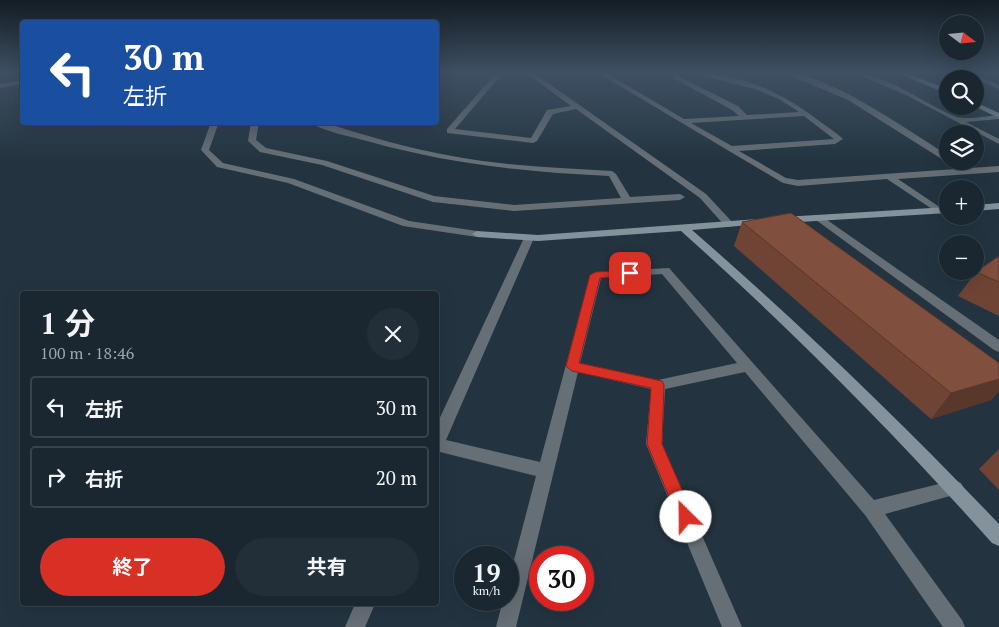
<!DOCTYPE html>
<html lang="ja">
<head>
<meta charset="utf-8">
<style>
  :root { --surface:#1a2730; --page:#232f38; --text:#f1f3f6; --muted:#9fa5ab; --line:#38444c; --accent:#d93025 }
  body { margin:0; font-family:"PT Serif","Noto Sans JP",serif; background:var(--page); color:var(--text); height:100vh; display:flex; flex-direction:column; font-size:19px; white-space:nowrap }
  * { box-sizing:border-box; margin:0 }
  p { font-size:16px; color:var(--muted) }
  .icon { flex:none; width:28px; height:28px; fill:none; stroke:currentColor; stroke-width:2; stroke-linecap:round; stroke-linejoin:round }
  .map { position:relative; flex:1; overflow:hidden }
  .drawer { position:absolute; left:20px; top:291px; width:419px; height:315px; display:flex; flex-direction:column; background:var(--surface); border-radius:5px; box-shadow:0 5px 20px #0002,0 0 0 1px var(--line) }
  .drawer>* { flex:none }
  .guide { position:absolute; left:20px; top:20px; width:419px; height:105px; border-radius:5px; box-shadow:0 5px 20px #0002,0 0 0 1px var(--line); background:#1a4fa0; color:#fff; overflow:hidden }
  .needle { width:32px; rotate:106deg }
  .tools { position:absolute; left:939px; top:15px; display:grid; gap:10px }
  .tools a { display:grid; place-items:center; width:45px; height:45px; border-radius:50%; background:var(--surface); box-shadow:0 5px 20px #0002,0 0 0 1px var(--line); font-size:25px }
  .speed { position:absolute; left:454px; top:546px; display:flex; gap:10px; font-size:25px; font-weight:700; text-align:center }
  .speed>* { display:grid; place-content:center; width:65px; height:65px; border-radius:50%; background:var(--surface); box-shadow:0 5px 20px #0002,0 0 0 1px var(--line); line-height:1 }
  .speed small { font-size:12px; font-weight:400 }
  .speed .limit { border:8px solid #d22; background:#fff; color:#111 }
  .pin { position:absolute; display:grid; place-items:center; width:42px; height:42px; color:#fff; margin:-21px; border-radius:10px; box-shadow:0 2px 8px #0006 }
  .me { position:absolute; width:55px; margin:-28px; rotate:337deg; stroke-linejoin:round; filter:drop-shadow(0 0 4px #0008) }
  .turn { display:flex; align-items:center; gap:18px; height:105px; padding:0 20px; font-size:22px }
  .turn .icon { width:65px; height:65px; stroke-width:2.5 }
  .turn b { display:block; font-size:35px; line-height:42px }
  .round { display:grid; place-items:center; flex:none; width:52px; height:52px; border-radius:26px; background:var(--page) }
  .summary { display:flex; align-items:center; justify-content:space-between; height:85px; padding:0 20px }
  h1 { font-size:30px; font-weight:700; line-height:38px }
  .action { display:flex; gap:10px; margin-top:auto; padding:10px 20px }
  .action a { flex:1; height:58px; border-radius:30px; background:var(--accent); color:#fff; font-size:20px; font-weight:700; line-height:58px; text-align:center }
  .action a+a { background:var(--page); color:var(--text) }
  ul { padding:0; list-style:none }
  li { display:flex; align-items:center; gap:15px; height:62px; margin:0 10px 8px; padding:0 10px; border:2px solid var(--line); border-radius:5px }
  li div { flex:1 }
  li b { display:block; font-size:19px }
  li em { font-style:normal }
  .map>svg:first-child { display:block }
  .lines { fill:none; stroke-linecap:round; stroke-linejoin:round }
  .street { fill:#676f76; fill-rule:evenodd }
  .secondary { fill:#84929c; fill-rule:evenodd }
  .wall { fill:#6f4435 }
  .shaded-wall { fill:#5a372b }
  .building { fill:#814f3e; stroke:#5a372b }
  .route { fill:#d93025; stroke:#8d1f18 }
</style>
</head>
<body>
<div class="map">
<svg width="999" height="627" viewBox="0 0 999 627">
  <rect width="100%" height="100%" fill="#233440"/>
  <g class="lines">
    <g class="street">
      <path d="M 496,73 L 503,73 L 455,129 L 531,138 L 547,110 L 571,106 L 526,73 L 534,73 L 706,194 L 734,224 L 729,227 L 725,226 L 700,198 L 576,109 L 553,114 L 537,141 L 533,143 L 447,133 L 447,129 Z"/>
      <path d="M 598,73 L 606,73 L 684,119 L 739,116 L 732,110 L 673,78 L 673,73 L 679,73 L 678,76 L 738,106 L 747,115 L 799,112 L 779,99 L 755,89 L 691,73 C 742,73 782,92 822,123 C 829,128 837,133 843,139 L 835,144 L 739,151 L 786,178 L 798,180 L 999,166 L 999,172 L 898,179 L 941,208 L 941,212 L 938,213 L 887,179 L 798,186 L 783,183 ZM 804,116 L 834,139 L 732,146 L 691,123 Z"/>
      <path d="M 784,73 C 829,73 908,131 948,155 L 948,161 L 949,161 L 945,161 L 848,100 Z"/>
      <path d="M 854,73 C 886,73 927,106 957,117 C 966,120 989,116 999,115 L 999,119 L 966,122 L 999,139 L 999,144 L 906,95 Z"/>
      <path d="M 962,73 L 971,73 L 999,85 L 999,89 Z"/>
      <path d="M 22,80 L 22,84 L 0,88 L 0,84 Z"/>
      <path d="M 211,122 L 219,122 L 209,150 L 223,163 L 294,179 L 409,221 L 477,231 L 482,234 L 477,237 L 403,226 L 288,183 L 217,167 L 201,150 Z"/>
      <path d="M 251,122 L 259,122 L 256,140 L 266,148 L 327,161 L 434,196 L 514,205 L 621,198 L 609,176 C 524,172 449,164 367,141 C 349,136 325,132 309,122 L 322,122 C 364,135 407,148 452,156 C 504,166 559,168 612,171 L 616,174 L 630,197 L 680,194 L 685,197 L 680,200 L 514,211 L 433,202 L 322,165 L 260,152 L 248,141 Z"/>
      <path d="M 820,215 L 999,340 L 999,352 L 994,350 L 816,220 L 815,218 Z"/>
      <path d="M 529,235 L 534,238 L 446,440 L 540,462 L 590,275 L 596,272 L 669,268 L 874,500 L 955,480 L 961,483 L 964,488 L 961,493 L 885,514 L 962,620 L 965,627 L 943,627 L 865,515 L 745,372 L 665,389 L 662,444 L 742,627 L 722,627 L 646,444 L 651,389 L 578,372 L 516,627 L 496,627 L 503,600 L 508,600 L 508,583 L 536,476 L 436,451 L 436,426 L 524,238 ZM 662,274 L 737,363 L 658,380 L 580,363 L 601,278 Z"/>
      <path d="M 355,604 L 375,604 L 365,627 L 345,627 Z"/>
    </g>
    <g class="secondary">
      <path d="M 897,73 L 906,73 L 948,89 L 948,94 Z"/>
      <path d="M 975,102 L 999,113 L 999,118 L 974,106 Z"/>
      <path d="M 999,203 L 999,209 L 975,211 L 975,205 Z"/>
      <path d="M 948,207 L 948,213 L 783,223 L 778,220 L 783,217 Z"/>
      <path d="M 758,219 L 762,220 L 762,224 L 692,230 C 799,323 901,421 999,524 L 999,546 L 992,543 C 894,433 791,329 681,231 L 538,241 L 477,237 L 472,234 L 477,231 L 538,235 Z"/>
    </g>
  </g>
  <g class="wall">
    <path d="M 742,222 L 999,363 L 999,391 L 991,400 L 931,419 L 734,246 Z"/>
    <path d="M 999,256 L 999,316 L 958,296 L 976,272 Z"/>
    <path d="M 999,449 L 999,490 L 979,469 Z"/>
  </g>
  <path class="shaded-wall" d="M 999,379 L 999,391 L 991,400 L 931,419 L 951,393 Z"/>
  <g class="building">
    <path d="M 791,213 L 999,363 L 999,379 L 951,393 L 742,222 Z"/>
    <path d="M 999,256 L 999,282 L 976,272 Z"/>
  </g>
  <linearGradient id="sky" x2="0" y2="1"><stop stop-color="#131d23"/><stop offset="0.45" stop-color="#3f5064"/><stop offset="1" stop-color="#3f5064" stop-opacity="0"/></linearGradient>
  <rect width="999" height="161" fill="url(#sky)"/>
  <path class="route" d="M 630,270 L 634,270 L 634,275 L 600,278 L 579,363 L 662,381 L 664,385 L 662,444 L 694,517 L 691,523 L 686,525 L 680,523 L 647,444 L 651,388 L 572,371 L 566,366 L 590,275 L 596,272 Z"/>
</svg>
<div class="tools">
<a><svg class="needle" viewBox="-14 -14 28 28"><path d="M0-13l5 13h-10z" fill="#e53935"/><path d="M0 13l5-13h-10z" fill="#9fa5ab"/></svg></a>
<a><svg class="icon" aria-label="search" viewBox="0 0 24 24"><circle cx="10" cy="10" r="6"/><path d="M15 15l6 6"/></svg></a>
<a><svg class="icon" aria-label="layers" viewBox="0 0 24 24"><path d="M12 4l9 5-9 5-9-5zM3 14l9 5 9-5"/></svg></a>
<a>+</a>
<a>−</a>
</div>
<div class="speed"><div>19<small>km/h</small></div><div class="limit">30</div></div>
<div class="pin" style="left:630px;top:273px;background:#d93025"><svg class="icon" aria-label="arrive" viewBox="0 0 24 24"><path d="M6 21V4h12l-3 4 3 4H6"/></svg></div>
<svg class="me" style="left:686px;top:517px" viewBox="-20 -20 40 40"><circle r="19" fill="#fff"/><path d="M0-13L10 11 0 6-10 11z" fill="#d93025"/></svg>
<div class="guide">
<div class="turn"><svg class="icon" aria-label="left" viewBox="0 0 24 24"><path d="M17 20v-9H6M10 6l-5 5 5 5"/></svg><div><b>30 m</b>左折</div></div>
</div>
<section class="drawer">
<div class="summary"><div><h1>1 分</h1><p>100 m · 18:46</p></div><a class="round"><svg class="icon" aria-label="close" viewBox="0 0 24 24"><path d="M6 6l12 12M18 6L6 18"/></svg></a></div>
<ul>
<li><svg class="icon" aria-label="left" viewBox="0 0 24 24"><path d="M17 20v-9H6M10 6l-5 5 5 5"/></svg><div><b>左折</b></div><em>30 m</em></li>
<li><svg class="icon" aria-label="right" viewBox="0 0 24 24"><path d="M7 20v-9h11M14 6l5 5-5 5"/></svg><div><b>右折</b></div><em>20 m</em></li>
</ul>
<div class="action"><a>終了</a><a>共有</a></div>
</section>
</div>
</body>
</html>
